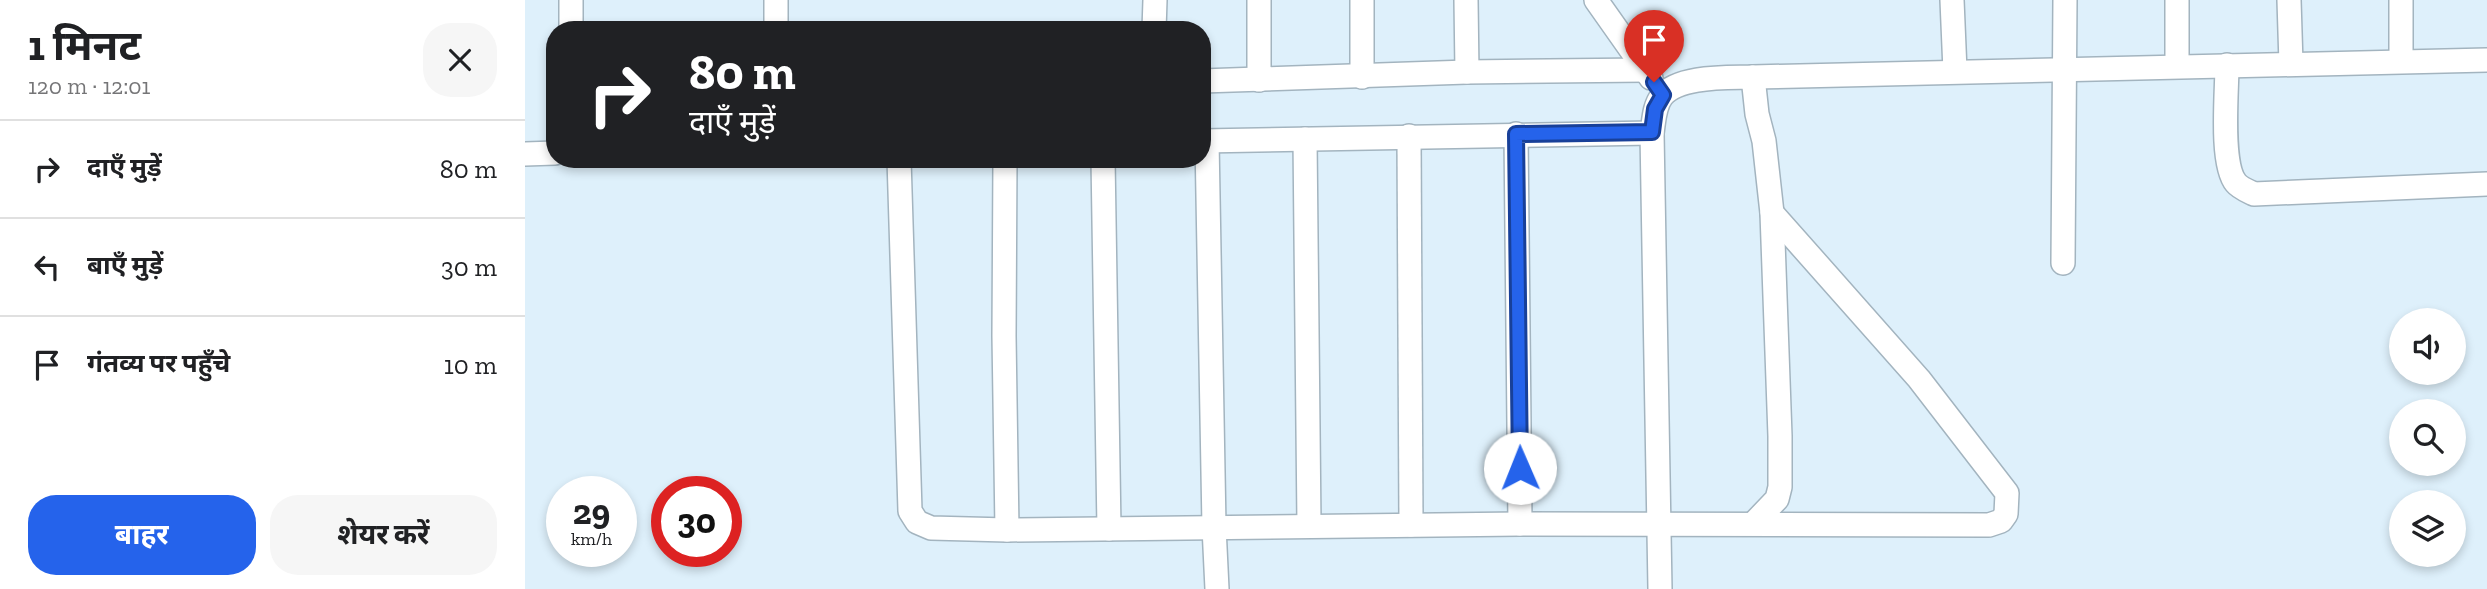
<!DOCTYPE html>
<html lang="hi">
<head>
<meta charset="utf-8">
<style>
  :root { --surface:#fff; --page:#f6f6f6; --text:#202124; --muted:#757577; --line:#e0e0e0; --accent:#2563eb }
  body { margin:0; font-family:"Zilla Slab","Noto Sans Devanagari",serif; background:var(--page); color:var(--text); height:100vh; display:flex; flex-direction:column; font-size:26px; white-space:nowrap }
  * { box-sizing:border-box; margin:0 }
  p { font-size:23px; color:var(--muted) }
  .icon { flex:none; width:38px; height:38px; fill:none; stroke:currentColor; stroke-width:2; stroke-linecap:round; stroke-linejoin:round }
  .map { position:relative; flex:1; overflow:hidden }
  .sheet { display:flex; flex-direction:column; background:var(--surface); width:525px }
  .sheet>* { flex:none }
  .hud { position:absolute; left:21px; top:21px; width:665px; height:147px; border-radius:28px; box-shadow:0 4px 10px #0003; background:#202124; color:#fff; overflow:hidden }
  .fabs { position:absolute; left:1864px; top:308px; display:grid; gap:14px }
  .fabs a { display:grid; place-items:center; width:77px; height:77px; border-radius:50%; background:var(--surface); box-shadow:0 4px 10px #0003; font-size:35px }
  .speed { position:absolute; left:21px; top:476px; display:flex; gap:14px; font-size:35px; font-weight:700; text-align:center }
  .speed>* { display:grid; place-content:center; width:91px; height:91px; border-radius:50%; background:var(--surface); box-shadow:0 4px 10px #0003; line-height:1 }
  .speed small { font-size:18px; font-weight:400 }
  .speed .limit { border:10px solid #d22; background:#fff; color:#111 }
  .pin { position:absolute; display:grid; place-items:center; width:60px; height:60px; color:#fff; margin:-72px -30px; border-radius:50% 50% 50% 0; rotate:-45deg; box-shadow:0 0 7px #0007 }
  .pin .icon { rotate:45deg }
  .me { position:absolute; width:77px; margin:-38px; rotate:359deg; stroke-linejoin:round; filter:drop-shadow(0 0 5px #0008) }
  .turn { display:flex; align-items:center; gap:24px; height:147px; padding:0 28px; font-size:32px }
  .turn .icon { width:91px; height:91px; stroke-width:2.5 }
  .turn b { display:block; font-size:49px; line-height:60px }
  .round { display:grid; place-items:center; flex:none; width:74px; height:74px; border-radius:28px; background:var(--page) }
  .overview { display:flex; align-items:center; justify-content:space-between; height:119px; padding:0 28px }
  h1 { font-size:42px; font-weight:700; line-height:52px }
  .cta { display:flex; gap:14px; margin-top:auto; padding:14px 28px }
  .cta a { flex:1; height:80px; border-radius:28px; background:var(--accent); color:#fff; font-size:28px; font-weight:700; line-height:80px; text-align:center }
  .cta a+a { background:var(--page); color:var(--text) }
  ul { padding:0; list-style:none }
  li { display:flex; align-items:center; gap:21px; height:98px; padding:0 28px; border-top:2px solid var(--line) }
  li div { flex:1 }
  li b { display:block; font-size:26px }
  li em { font-style:normal }
  main { display:flex; flex:1; min-height:0 }
  .map>svg:first-child { display:block }
  .lines { fill:none; stroke-linecap:round; stroke-linejoin:round }
  .minor-casing { stroke:#a3b4bf; stroke-width:26 }
  .minor { stroke:#fff; stroke-width:23 }
  .route-casing { stroke:#184099; stroke-width:18 }
  .route { stroke:#2563eb; stroke-width:12 }
</style>
</head>
<body>
<main>
<section class="sheet">
<div class="overview"><div><h1>1 मिनट</h1><p>120 m · 12:01</p></div><a class="round"><svg class="icon" aria-label="close" viewBox="0 0 24 24"><path d="M6 6l12 12M18 6L6 18"/></svg></a></div>
<ul>
<li><svg class="icon" aria-label="right" viewBox="0 0 24 24"><path d="M7 20v-9h11M14 6l5 5-5 5"/></svg><div><b>दाएँ मुड़ें</b></div><em>80 m</em></li>
<li><svg class="icon" aria-label="left" viewBox="0 0 24 24"><path d="M17 20v-9H6M10 6l-5 5 5 5"/></svg><div><b>बाएँ मुड़ें</b></div><em>30 m</em></li>
<li><svg class="icon" aria-label="arrive" viewBox="0 0 24 24"><path d="M6 21V4h12l-3 4 3 4H6"/></svg><div><b>गंतव्य पर पहुँचे</b></div><em>10 m</em></li>
</ul>
<div class="cta"><a>बाहर</a><a>शेयर करें</a></div>
</section>
<div class="map">
<svg width="1962" height="589" viewBox="0 0 1962 589">
  <rect width="100%" height="100%" fill="#def0fb"/>
  <g class="lines">
    <g class="minor-casing">
      <g id="minor">
        <path d="M 46,0 L 46,30"/>
        <path d="M 251,0 L 251,30"/>
        <path d="M 734,0 L 734,80"/>
        <path d="M 837,0 L 837,77"/>
        <path d="M 941,0 L 942,72"/>
        <path d="M 1071,0 L 1126,78"/>
        <path d="M 1427,0 L 1430,71"/>
        <path d="M 1652,0 L 1652,66"/>
        <path d="M 1764,0 L 1766,64"/>
        <path d="M 1876,0 L 1876,61"/>
        <path d="M 629,30 L 630,0"/>
        <path d="M 1702,65 C 1702,91 1695,164 1711,183 C 1715,188 1723,191 1729,194 L 1962,184"/>
        <path d="M 1228,77 L 1232,114 L 1239,141 L 1247,213 L 1255,436 L 1255,487 L 1252,499 L 1229,523"/>
        <path d="M 677,81 L 942,72 L 1121,70"/>
        <path d="M 991,134 L 995,524"/>
        <path d="M 884,136 L 886,525"/>
        <path d="M 780,139 L 784,525"/>
        <path d="M 677,141 L 1127,133"/>
        <path d="M 682,141 L 689,527 L 692,589"/>
        <path d="M 0,154 L 30,153"/>
        <path d="M 374,159 L 385,511 L 392,522 L 406,528 L 482,530 L 995,524 L 1464,525 L 1476,521 L 1481,514 L 1482,493 L 1394,379 L 1247,213"/>
        <path d="M 480,159 L 479,336 L 482,530"/>
        <path d="M 578,159 L 584,529"/>
        <path d="M 1538,263 L 1540,0"/>
        <path d="M 1135,589 L 1127,133 C 1129,120 1129,106 1137,96 C 1154,75 1204,78 1228,77 L 1962,60"/>
      </g>
    </g>
    <use href="#minor" class="minor"/>
  </g>
  <g class="lines">
    <g class="route-casing">
      <path id="route" d="M 995,468 L 991,134 L 1127,132 L 1130,109 L 1138,95 L 1129,82"/>
    </g>
    <use href="#route" class="route"/>
  </g>
</svg>
<div class="fabs">
<a><svg class="icon" aria-label="sound" viewBox="0 0 24 24"><path d="M4 9h4l5-4v14l-5-4H4zM17 9q2 3 0 6"/></svg></a>
<a><svg class="icon" aria-label="search" viewBox="0 0 24 24"><circle cx="10" cy="10" r="6"/><path d="M15 15l6 6"/></svg></a>
<a><svg class="icon" aria-label="layers" viewBox="0 0 24 24"><path d="M12 4l9 5-9 5-9-5zM3 14l9 5 9-5"/></svg></a>
</div>
<div class="speed"><div>29<small>km/h</small></div><div class="limit">30</div></div>
<div class="pin" style="left:1129px;top:82px;background:#d93025"><svg class="icon" aria-label="arrive" viewBox="0 0 24 24"><path d="M6 21V4h12l-3 4 3 4H6"/></svg></div>
<svg class="me" style="left:995px;top:468px" viewBox="-20 -20 40 40"><circle r="19" fill="#fff"/><path d="M0-13L10 11 0 6-10 11z" fill="#2563eb"/></svg>
<div class="hud">
<div class="turn"><svg class="icon" aria-label="right" viewBox="0 0 24 24"><path d="M7 20v-9h11M14 6l5 5-5 5"/></svg><div><b>80 m</b>दाएँ मुड़ें</div></div>
</div>
</div>
</main>
</body>
</html>
